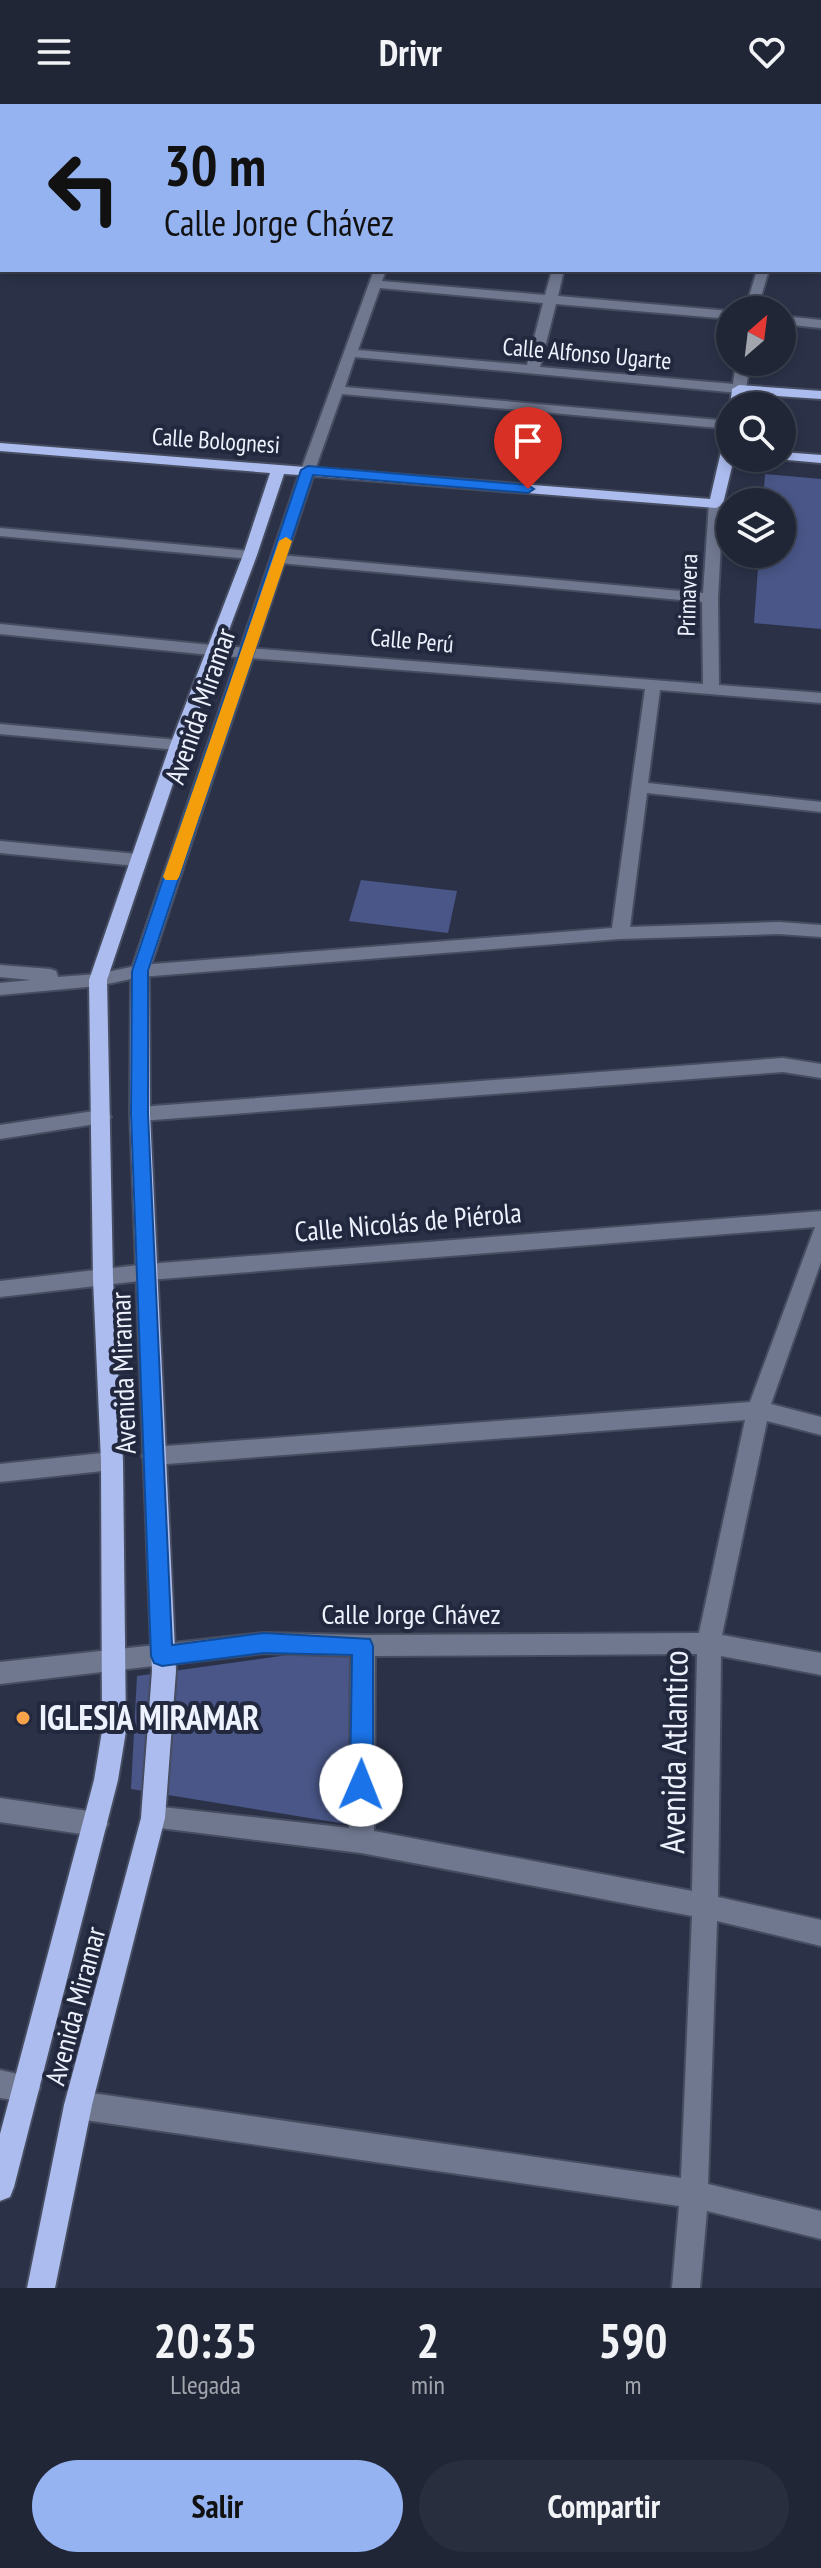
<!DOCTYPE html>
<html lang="es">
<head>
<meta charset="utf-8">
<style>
  :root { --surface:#202636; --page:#282e3e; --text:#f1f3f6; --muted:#a2a5ad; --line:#3d4351; --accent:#95b2f1 }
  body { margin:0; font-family:"PT Sans Narrow",sans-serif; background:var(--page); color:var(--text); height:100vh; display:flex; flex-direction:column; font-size:30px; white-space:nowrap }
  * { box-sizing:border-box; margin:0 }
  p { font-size:26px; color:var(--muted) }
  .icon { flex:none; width:44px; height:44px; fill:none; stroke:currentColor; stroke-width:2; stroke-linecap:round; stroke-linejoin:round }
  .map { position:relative; height:2184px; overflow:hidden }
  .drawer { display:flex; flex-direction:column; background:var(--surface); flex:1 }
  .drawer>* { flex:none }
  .top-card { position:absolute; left:0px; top:0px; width:822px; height:168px; box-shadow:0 4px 12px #0003,0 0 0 2px var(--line); background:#95b2f1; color:#111; overflow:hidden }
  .needle { width:52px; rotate:28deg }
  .tools { position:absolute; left:716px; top:192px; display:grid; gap:16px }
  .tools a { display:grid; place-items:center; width:80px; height:80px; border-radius:50%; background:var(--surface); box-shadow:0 4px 12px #0003,0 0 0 2px var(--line); font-size:40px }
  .pin { position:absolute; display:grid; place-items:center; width:68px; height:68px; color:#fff; margin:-82px -34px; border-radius:50% 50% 50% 0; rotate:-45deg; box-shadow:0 0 8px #0007 }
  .pin .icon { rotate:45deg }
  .me { position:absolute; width:88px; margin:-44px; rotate:1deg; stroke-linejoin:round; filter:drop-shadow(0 0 6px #0008) }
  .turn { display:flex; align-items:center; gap:28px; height:168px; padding:0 32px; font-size:36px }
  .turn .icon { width:104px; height:104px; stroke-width:2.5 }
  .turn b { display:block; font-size:56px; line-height:68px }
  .eta { display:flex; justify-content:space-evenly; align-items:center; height:136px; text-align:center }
  .eta b { font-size:48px; font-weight:700; line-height:56px }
  .button { display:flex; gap:16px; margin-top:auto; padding:16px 32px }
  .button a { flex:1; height:92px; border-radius:48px; background:var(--accent); color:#111; font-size:32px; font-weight:700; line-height:92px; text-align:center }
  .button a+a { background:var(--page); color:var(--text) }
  header { display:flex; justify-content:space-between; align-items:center; height:104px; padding:0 32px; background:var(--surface); font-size:36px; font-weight:700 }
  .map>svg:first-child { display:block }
  .green { fill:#495687 }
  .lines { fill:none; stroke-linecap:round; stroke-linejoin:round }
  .minor-casing { stroke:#464d61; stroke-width:4 }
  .major-casing { stroke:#464d61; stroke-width:4 }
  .minor { fill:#707890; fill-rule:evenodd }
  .major { fill:#acbcee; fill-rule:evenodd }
  .route { fill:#1a73e8; stroke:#114b97; stroke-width:2 }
  .slow { fill:#f59e0b }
  .poi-dot { fill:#f7a148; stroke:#22283d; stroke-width:3 }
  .labels { text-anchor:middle; stroke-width:8; stroke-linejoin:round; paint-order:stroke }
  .far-street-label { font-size:24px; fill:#eef2fe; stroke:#22283d }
  .street-label { font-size:28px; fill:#eef2fe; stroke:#22283d }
  .near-poi-label { font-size:34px; font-weight:bold; fill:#eef2fe; stroke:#22283d; text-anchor:start }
  .near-street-label { font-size:34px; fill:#eef2fe; stroke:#22283d }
</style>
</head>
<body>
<header><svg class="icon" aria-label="menu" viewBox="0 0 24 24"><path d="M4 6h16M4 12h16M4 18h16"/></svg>Drivr<svg class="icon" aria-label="heart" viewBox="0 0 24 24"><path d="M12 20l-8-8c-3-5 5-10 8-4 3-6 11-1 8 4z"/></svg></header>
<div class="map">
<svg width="821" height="2184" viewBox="0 0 821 2184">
  <rect width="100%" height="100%" fill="#2b3248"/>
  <g class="green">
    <path d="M 765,370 L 821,375 L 821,525 L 754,519 L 759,450 L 782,450 L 782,398 L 763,398 Z"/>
    <path d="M 361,776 L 457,787 L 448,829 L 349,817 Z"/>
    <path d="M 338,1544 L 352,1551 L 346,1720 L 131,1685 L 137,1572 Z"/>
  </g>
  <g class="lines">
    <g class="minor-casing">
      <g id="minor">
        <path d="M 443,0 L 462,0 L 441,2 Z"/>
        <path d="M 480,0 L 518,0 L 520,2 L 482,2 Z"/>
        <path d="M 820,159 L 821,159 L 821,168 L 816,166 L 820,166 Z"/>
        <path d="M 374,166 L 386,166 L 382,177 L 545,191 L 552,166 L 564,166 L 558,192 L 730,207 L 730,215 L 556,200 L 540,263 L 733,280 L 736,258 L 750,258 L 746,285 L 739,289 L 355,253 L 345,283 L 730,317 L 730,325 L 342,290 L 315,366 L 313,369 L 303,369 L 301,366 ZM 380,184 L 543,199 L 527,261 L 358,246 Z"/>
        <path d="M 757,166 L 769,166 L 757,206 L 745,206 Z"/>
        <path d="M 782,212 L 821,216 L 821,224 L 782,220 Z"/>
        <path d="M 716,396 L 723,400 L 718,494 L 719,581 L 821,589 L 821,599 L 660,586 L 648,679 L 821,698 L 821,708 L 647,689 L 630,823 L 779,818 L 821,821 L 821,833 L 779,830 L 620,835 L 140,873 L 98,882 L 0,891 L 0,879 L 31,876 L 0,873 L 0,861 L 50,865 L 56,867 L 58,873 L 98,870 L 140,861 L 612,824 L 645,585 L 211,551 L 0,530 L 0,520 L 211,541 L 703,580 L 702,498 L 280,459 L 273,455 L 280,451 L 703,489 L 709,400 Z"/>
        <path d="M 0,424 L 250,447 L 257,451 L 250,455 L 0,432 Z"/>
        <path d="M 0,620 L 178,636 L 186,641 L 178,646 L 0,630 Z"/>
        <path d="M 0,737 L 137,750 L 146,756 L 137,762 L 0,749 Z"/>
        <path d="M 783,954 L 821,960 L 821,974 L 783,968 L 140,1017 L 130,1010 L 140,1003 Z"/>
        <path d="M 101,1006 L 108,1008 L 111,1013 L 108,1018 L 0,1035 L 0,1021 Z"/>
        <path d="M 821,1107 L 821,1158 L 771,1300 L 821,1313 L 821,1331 L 767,1317 L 722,1531 L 821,1549 L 821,1571 L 721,1552 L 718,1793 L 821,1816 L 821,1842 L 717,1817 L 708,2080 L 821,2107 L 821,2135 L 707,2107 L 700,2184 L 672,2184 L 679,2102 L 78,2015 L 68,2011 L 64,2001 L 68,1991 L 78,1987 L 681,2074 L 692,1812 L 361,1749 L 144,1722 L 141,1714 L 144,1706 L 153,1702 L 349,1724 L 351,1552 L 264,1549 L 0,1580 L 0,1558 L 264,1529 L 363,1531 L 699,1529 L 745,1316 L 153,1361 L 145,1359 L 142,1352 L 145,1345 L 153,1343 L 750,1298 L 815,1123 L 148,1176 L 0,1193 L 0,1177 L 148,1160 ZM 697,1550 L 692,1787 L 374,1727 L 375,1552 Z"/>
        <path d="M 112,1348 L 120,1350 L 123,1357 L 120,1364 L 112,1366 L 0,1378 L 0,1360 Z"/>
        <path d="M 0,1694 L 95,1708 L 104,1712 L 108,1720 L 104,1728 L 95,1732 L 0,1718 Z"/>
        <path d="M 0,1966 L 36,1974 L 40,1984 L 36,1994 L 26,1998 L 0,1994 Z"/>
      </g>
    </g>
    <g class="major-casing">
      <g id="major">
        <path d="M 739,281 L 821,287 L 821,295 L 745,290 L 743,302 L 730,303 L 732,285 Z"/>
        <path d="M 730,335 L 730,354 L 734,354 L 723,400 L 716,404 L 313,372 L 149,867 L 150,1010 L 176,1567 L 165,1714 L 92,2001 L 55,2184 L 27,2184 L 64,2001 L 141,1714 L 152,1567 L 130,1010 L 131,867 L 299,371 L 284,370 L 257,451 L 186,641 L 107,876 L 113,1175 L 123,1357 L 126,1627 L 118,1676 L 14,2083 L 10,2093 L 0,2097 L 0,2030 L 94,1676 L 102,1627 L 101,1357 L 93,1175 L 89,876 L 170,641 L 243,451 L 270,369 L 0,347 L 0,339 L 710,395 L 723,339 Z"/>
        <path d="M 782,348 L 821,351 L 821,359 L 777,355 L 782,354 Z"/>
      </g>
    </g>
    <use href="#minor" class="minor"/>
    <use href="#major" class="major"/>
  </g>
  <path class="route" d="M 308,362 L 528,381 L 534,385 L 528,389 L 313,371 L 148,867 L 148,1010 L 172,1541 L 264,1529 L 370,1535 L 373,1542 L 373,1681 L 369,1688 L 361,1691 L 353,1688 L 350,1681 L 352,1551 L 264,1549 L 162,1562 L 154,1559 L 151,1552 L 131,1010 L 132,867 L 301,366 Z"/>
  <path class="slow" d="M 286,433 L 292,437 L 179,773 L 177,776 L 166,776 L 163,773 L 279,437 Z"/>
  <circle class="poi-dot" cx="23" cy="1614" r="8"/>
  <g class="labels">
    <g class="far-street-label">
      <text transform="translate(587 250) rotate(5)" y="8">Calle Alfonso Ugarte</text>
      <text transform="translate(216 337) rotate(4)" y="8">Calle Bolognesi</text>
      <text transform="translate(688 491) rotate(-88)" y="8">Primavera</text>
      <text transform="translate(412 537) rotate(5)" y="8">Calle Perú</text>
    </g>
    <g class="street-label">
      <text transform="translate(200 602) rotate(-71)" y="10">Avenida Miramar</text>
      <text transform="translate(408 1118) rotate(-5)" y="10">Calle Nicolás de Piérola</text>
      <text transform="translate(123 1269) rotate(-92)" y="10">Avenida Miramar</text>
      <text x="411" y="1520">Calle Jorge Chávez</text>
      <text transform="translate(75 1902) rotate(-75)" y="10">Avenida Miramar</text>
    </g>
    <g class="near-poi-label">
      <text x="39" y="1626">IGLESIA MIRAMAR</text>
    </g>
    <g class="near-street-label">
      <text transform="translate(674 1648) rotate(-89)" y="12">Avenida Atlantico</text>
    </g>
  </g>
</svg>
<div class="tools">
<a><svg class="needle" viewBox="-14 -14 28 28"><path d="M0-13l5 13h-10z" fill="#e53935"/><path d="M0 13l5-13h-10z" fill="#a2a5ad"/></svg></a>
<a><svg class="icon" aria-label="search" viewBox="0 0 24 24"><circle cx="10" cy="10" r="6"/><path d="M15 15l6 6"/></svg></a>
<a><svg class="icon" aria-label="layers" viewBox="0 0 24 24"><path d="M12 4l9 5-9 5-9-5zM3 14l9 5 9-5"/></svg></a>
</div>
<div class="pin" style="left:528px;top:385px;background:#d93025"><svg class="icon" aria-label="arrive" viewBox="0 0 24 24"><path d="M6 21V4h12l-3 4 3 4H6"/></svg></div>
<svg class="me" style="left:361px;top:1681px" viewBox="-20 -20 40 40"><circle r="19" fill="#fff"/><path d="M0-13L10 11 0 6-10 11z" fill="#1a73e8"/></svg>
<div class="top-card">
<div class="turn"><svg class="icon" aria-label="left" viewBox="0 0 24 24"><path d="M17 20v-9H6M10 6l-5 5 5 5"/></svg><div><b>30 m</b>Calle Jorge Chávez</div></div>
</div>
</div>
<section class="drawer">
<div class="eta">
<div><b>20:35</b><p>Llegada</p></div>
<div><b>2</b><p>min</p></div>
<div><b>590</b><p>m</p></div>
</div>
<div class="button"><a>Salir</a><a>Compartir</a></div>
</section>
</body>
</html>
